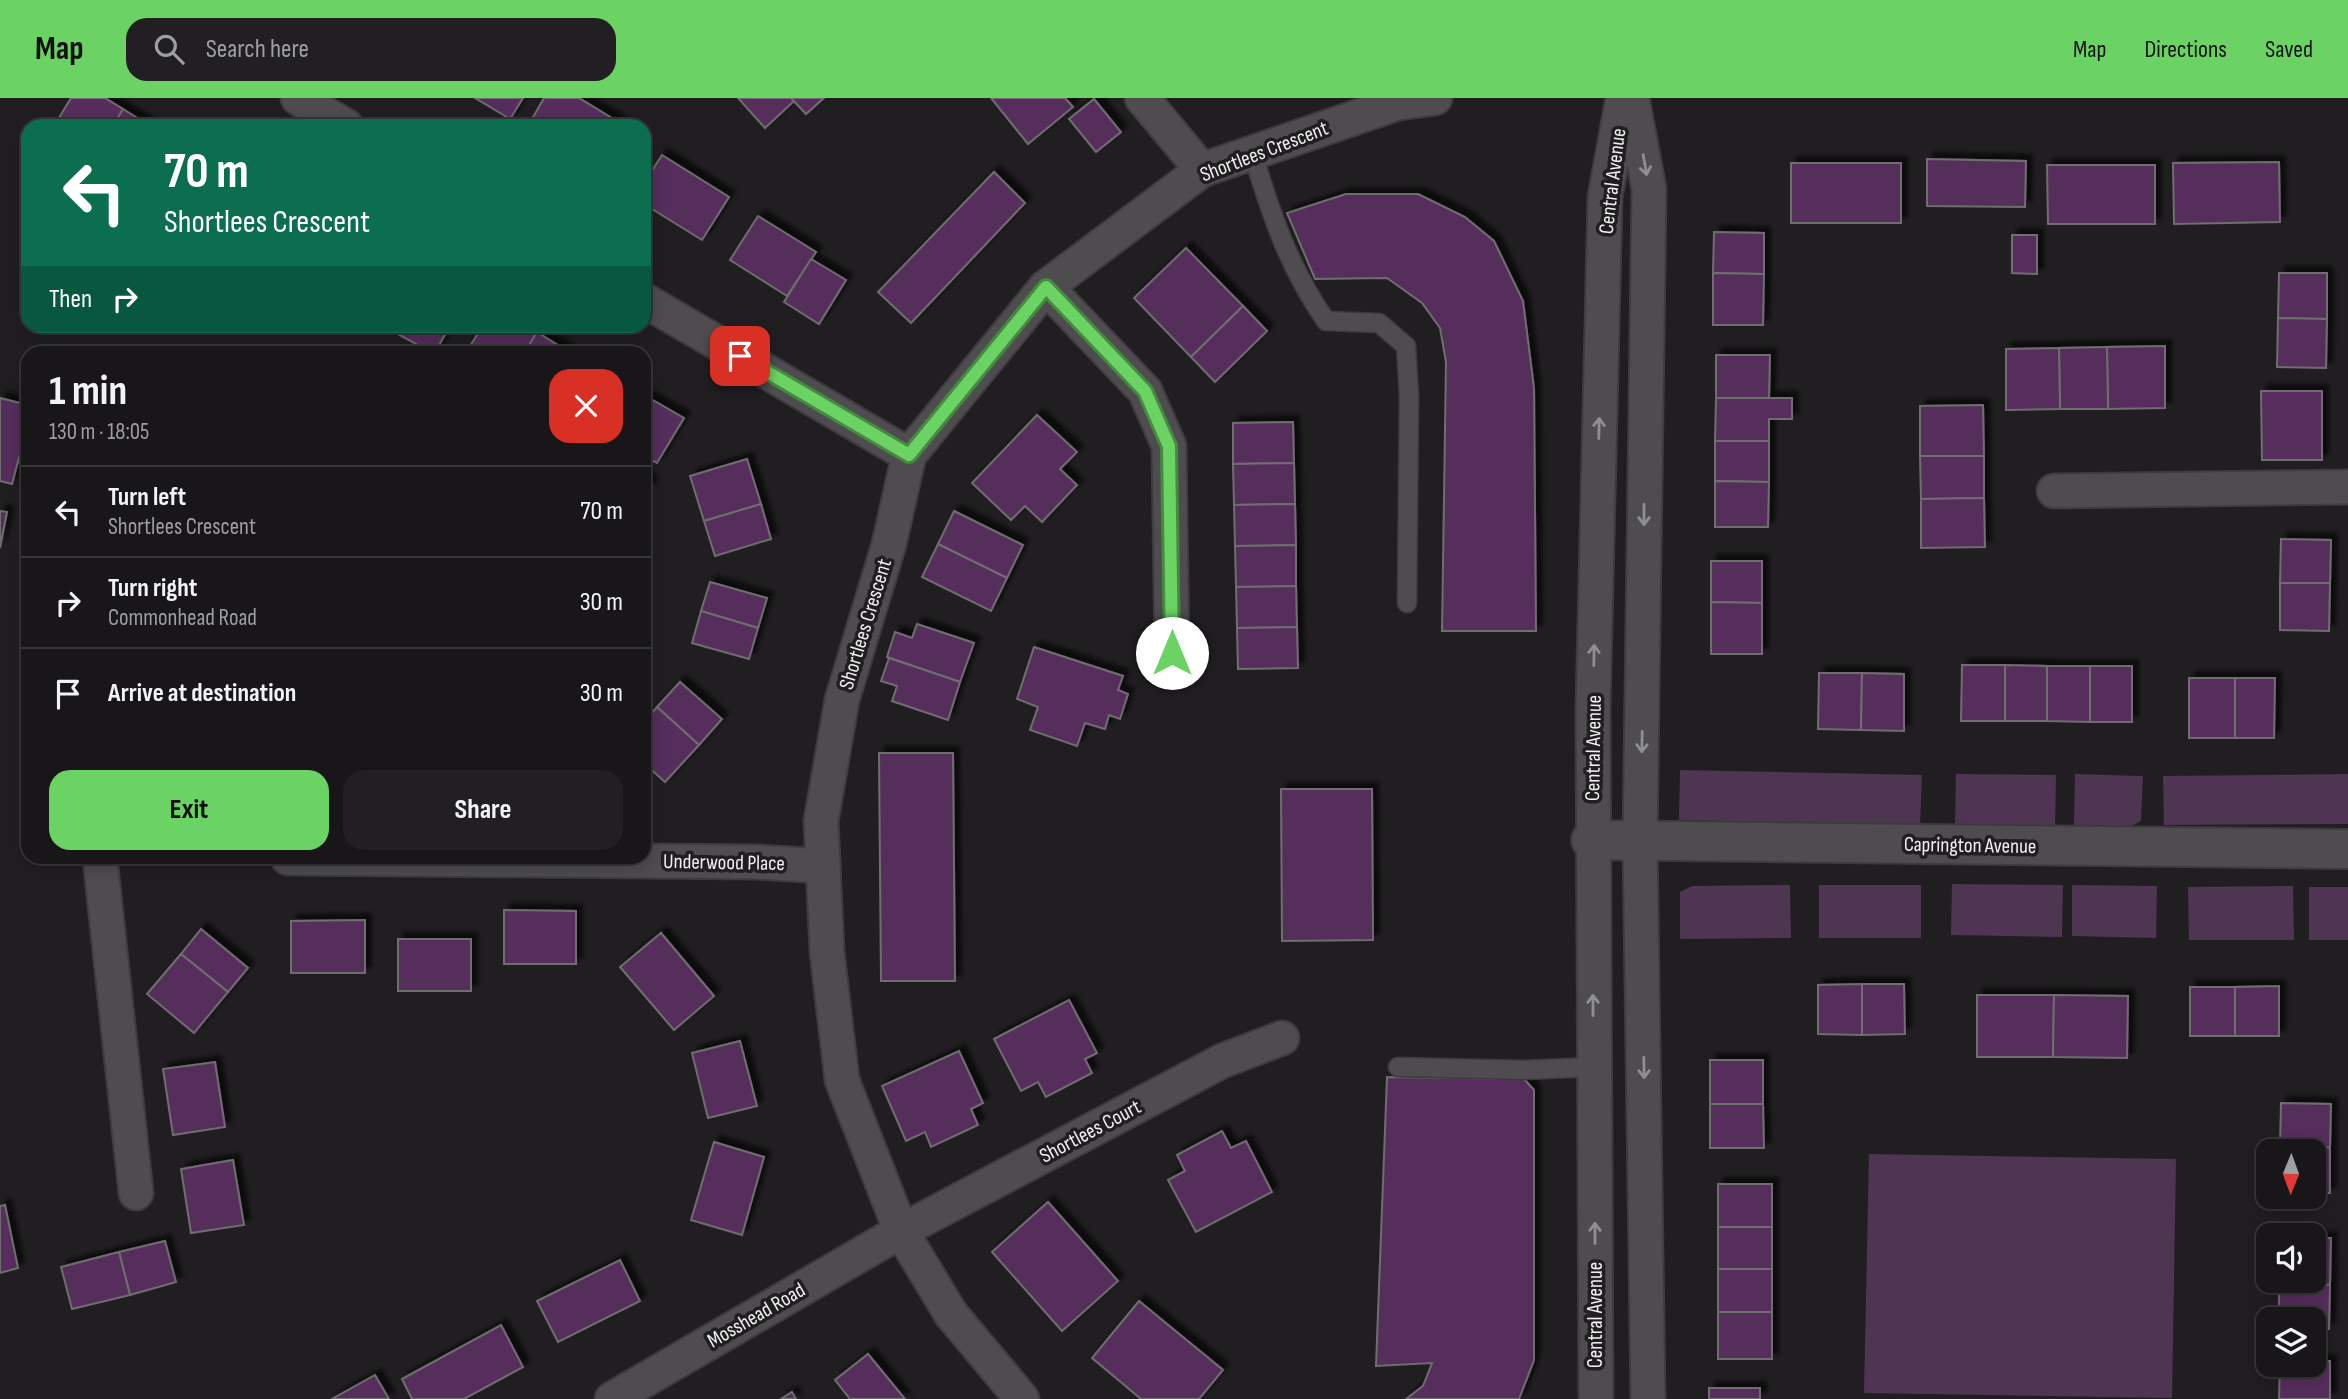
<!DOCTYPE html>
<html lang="en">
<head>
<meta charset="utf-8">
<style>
  :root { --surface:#181618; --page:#211f21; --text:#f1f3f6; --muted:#9f9fa2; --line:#363537; --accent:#6bd363 }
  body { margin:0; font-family:"Sofia Sans Condensed",sans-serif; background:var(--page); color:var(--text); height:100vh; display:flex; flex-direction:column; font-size:26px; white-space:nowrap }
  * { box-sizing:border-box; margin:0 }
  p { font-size:23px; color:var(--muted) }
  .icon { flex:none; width:38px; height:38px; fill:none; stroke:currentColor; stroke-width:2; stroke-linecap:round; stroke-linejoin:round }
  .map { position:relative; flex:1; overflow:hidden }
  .drawer { position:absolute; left:21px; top:248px; width:630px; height:518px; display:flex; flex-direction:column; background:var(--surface); border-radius:21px; box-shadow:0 4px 18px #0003,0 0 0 2px var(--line) }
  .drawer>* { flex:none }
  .top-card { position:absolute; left:21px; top:21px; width:630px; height:214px; border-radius:21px; box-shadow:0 4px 18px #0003,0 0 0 2px var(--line); background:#0b6e4f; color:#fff; overflow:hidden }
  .needle { width:46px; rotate:181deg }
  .fabs { position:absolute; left:2256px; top:1041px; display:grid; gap:14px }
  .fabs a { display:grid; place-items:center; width:70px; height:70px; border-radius:14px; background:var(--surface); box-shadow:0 4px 18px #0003,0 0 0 2px var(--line); font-size:35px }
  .pin { position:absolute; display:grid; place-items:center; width:60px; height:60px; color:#fff; margin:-30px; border-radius:14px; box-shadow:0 4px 10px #0006 }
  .me { position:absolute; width:77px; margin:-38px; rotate:0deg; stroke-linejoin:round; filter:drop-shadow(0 0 5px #0008) }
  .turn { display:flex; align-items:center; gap:24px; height:147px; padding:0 28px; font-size:32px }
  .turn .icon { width:91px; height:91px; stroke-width:2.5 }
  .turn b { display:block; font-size:49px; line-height:60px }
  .then { display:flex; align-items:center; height:66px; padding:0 28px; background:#0003; gap:14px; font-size:26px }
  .round { display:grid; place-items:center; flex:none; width:74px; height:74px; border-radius:21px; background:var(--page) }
  .head { display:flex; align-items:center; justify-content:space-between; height:119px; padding:0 28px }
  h1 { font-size:42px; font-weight:700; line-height:52px }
  .cta { display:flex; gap:14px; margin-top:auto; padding:14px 28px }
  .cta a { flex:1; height:80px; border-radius:21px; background:var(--accent); color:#111; font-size:28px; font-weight:700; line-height:80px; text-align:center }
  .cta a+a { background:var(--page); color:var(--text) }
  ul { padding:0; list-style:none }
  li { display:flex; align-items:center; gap:21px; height:91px; padding:0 28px; border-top:2px solid var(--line) }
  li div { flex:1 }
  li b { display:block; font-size:26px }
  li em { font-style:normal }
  header { display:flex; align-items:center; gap:42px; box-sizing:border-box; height:98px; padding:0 35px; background:var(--accent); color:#111 }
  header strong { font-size:33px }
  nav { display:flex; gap:38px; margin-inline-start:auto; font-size:24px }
  .search { width:490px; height:63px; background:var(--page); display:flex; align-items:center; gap:18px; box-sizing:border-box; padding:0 24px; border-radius:21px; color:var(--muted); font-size:26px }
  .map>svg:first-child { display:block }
  .green { fill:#4e3552 }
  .building { fill:#562e5c; stroke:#6f6d70; stroke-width:2; filter:url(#shadow) }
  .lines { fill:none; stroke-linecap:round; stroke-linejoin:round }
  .service-casing { stroke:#3d3b3d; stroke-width:21 }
  .minor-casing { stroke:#3d3b3d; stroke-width:37 }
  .tertiary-casing { stroke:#3d3b3d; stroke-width:42 }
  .service { stroke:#4e4c4f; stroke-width:18 }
  .minor { stroke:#4e4c4f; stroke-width:33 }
  .tertiary { stroke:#4e4c4f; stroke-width:38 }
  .oneway { stroke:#8f8e90 }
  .route-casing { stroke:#468940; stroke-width:18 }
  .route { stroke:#6bd363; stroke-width:12 }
  .labels { text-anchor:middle; stroke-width:7; stroke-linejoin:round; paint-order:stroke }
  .street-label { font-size:21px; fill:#f1f0f1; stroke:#201e20 }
</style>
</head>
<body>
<header>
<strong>Map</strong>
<div class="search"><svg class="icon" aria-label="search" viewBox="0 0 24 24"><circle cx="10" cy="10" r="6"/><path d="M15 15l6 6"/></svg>Search here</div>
<nav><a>Map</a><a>Directions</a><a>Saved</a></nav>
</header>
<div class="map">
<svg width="2348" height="1301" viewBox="0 0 2348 1301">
  <defs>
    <filter id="shadow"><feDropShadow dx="6" dy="-6" stdDeviation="2" flood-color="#0009"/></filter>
  </defs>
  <rect width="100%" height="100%" fill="#201e20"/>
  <g class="green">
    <path d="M 1680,672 L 1922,677 L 1920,727 L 1679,722 Z"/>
    <path d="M 1956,676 L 2056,677 L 2055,729 L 1955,727 Z"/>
    <path d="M 2075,676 L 2143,678 L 2141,723 L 2132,728 L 2074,727 Z"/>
    <path d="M 2348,676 L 2348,726 L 2164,727 L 2163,678 Z"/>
    <path d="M 1952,786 L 2063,787 L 2062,839 L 1951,837 Z"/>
    <path d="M 1790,787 L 1791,840 L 1680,841 L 1680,794 L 1692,788 Z"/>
    <rect x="1819" y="787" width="102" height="53"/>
    <path d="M 2072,787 L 2157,788 L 2156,840 L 2072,838 Z"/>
    <path d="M 2293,788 L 2294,842 L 2189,842 L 2188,789 Z"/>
    <rect x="2309" y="789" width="39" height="53"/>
    <path d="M 1869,1056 L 2176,1061 L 2172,1300 L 1864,1295 Z"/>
  </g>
  <g class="building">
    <path d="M 71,0 L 105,0 L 123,11 L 113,28 L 54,28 Z"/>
    <path d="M 475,0 L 523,0 L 510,21 Z"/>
    <path d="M 544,0 L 579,0 L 625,28 L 528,28 Z"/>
    <path d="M 738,0 L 791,0 L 794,3 L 765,30 Z"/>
    <path d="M 791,0 L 824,0 L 806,16 Z"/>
    <path d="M 991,0 L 1065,0 L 1073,9 L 1028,46 Z"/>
    <path d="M 1094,1 L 1121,34 L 1096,54 L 1069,21 Z"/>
    <path d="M 123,11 L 150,28 L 113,28 Z"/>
    <path d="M 662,57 L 729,99 L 702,142 L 644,106 L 644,85 Z"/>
    <path d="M 1927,61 L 2026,63 L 2025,109 L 1927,108 Z"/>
    <path d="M 2279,64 L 2280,124 L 2174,126 L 2173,65 Z"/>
    <rect x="1791" y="65" width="110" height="60"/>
    <path d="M 2047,67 L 2155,67 L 2155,126 L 2048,126 Z"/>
    <path d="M 994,74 L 1025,105 L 911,225 L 878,194 Z"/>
    <path d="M 1346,96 L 1418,96 L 1465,119 L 1494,143 L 1523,203 L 1534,290 L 1536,533 L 1442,533 L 1446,264 L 1440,230 L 1422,205 L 1387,180 L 1315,181 L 1287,115 Z"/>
    <path d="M 758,118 L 816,154 L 787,198 L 730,162 Z"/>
    <path d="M 1714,134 L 1764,135 L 1764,176 L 1713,175 Z"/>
    <path d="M 2012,137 L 2037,137 L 2037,176 L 2012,175 Z"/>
    <path d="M 1186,150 L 1243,208 L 1191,259 L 1134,200 Z"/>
    <path d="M 811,161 L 846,182 L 819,226 L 784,204 Z"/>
    <path d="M 1713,175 L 1764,176 L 1763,227 L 1713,227 Z"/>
    <path d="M 2279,175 L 2327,175 L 2327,221 L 2278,220 Z"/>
    <path d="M 1243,208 L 1267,233 L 1215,284 L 1191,259 Z"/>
    <path d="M 2278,220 L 2327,221 L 2326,270 L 2277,269 Z"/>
    <path d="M 383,228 L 400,228 L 396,235 Z"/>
    <path d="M 400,228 L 450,228 L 434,256 L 396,235 Z"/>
    <path d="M 483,228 L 525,228 L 537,234 L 524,256 L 469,256 L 466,254 Z"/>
    <path d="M 537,234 L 572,256 L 524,256 Z"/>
    <path d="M 2165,248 L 2165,310 L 2108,311 L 2107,249 Z"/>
    <path d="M 2107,249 L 2108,311 L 2060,311 L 2059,250 Z"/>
    <path d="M 2059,250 L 2060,311 L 2006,312 L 2006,251 Z"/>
    <path d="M 1716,257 L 1770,257 L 1769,300 L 1716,300 Z"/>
    <path d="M 2261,293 L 2322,293 L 2322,362 L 2262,362 Z"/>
    <path d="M 644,297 L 684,320 L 657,365 L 644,358 Z"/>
    <path d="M 0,300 L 28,307 L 28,326 L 12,386 L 0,383 Z"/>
    <path d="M 1716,300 L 1792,300 L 1792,321 L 1769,321 L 1769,343 L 1715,343 Z"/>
    <path d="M 1983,307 L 1984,358 L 1920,358 L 1920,308 Z"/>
    <path d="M 1037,317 L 1077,354 L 1060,371 L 1077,387 L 1042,424 L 1025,408 L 1011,422 L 972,385 Z"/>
    <path d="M 1293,324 L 1294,365 L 1233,366 L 1233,325 Z"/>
    <path d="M 1715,343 L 1769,343 L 1769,384 L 1715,383 Z"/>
    <path d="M 1920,358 L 1984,358 L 1984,400 L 1921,401 Z"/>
    <path d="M 747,361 L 761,406 L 704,423 L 690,378 Z"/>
    <path d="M 1294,365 L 1295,406 L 1234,407 L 1233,366 Z"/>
    <path d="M 644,376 L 652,387 L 644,393 Z"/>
    <path d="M 1715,383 L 1769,384 L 1768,429 L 1715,429 Z"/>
    <path d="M 1984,400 L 1985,449 L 1921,450 L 1921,401 Z"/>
    <path d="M 761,406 L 771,441 L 715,458 L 704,423 Z"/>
    <path d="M 1295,406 L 1296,447 L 1235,448 L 1234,407 Z"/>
    <path d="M 0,413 L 7,414 L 0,450 Z"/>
    <path d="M 954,413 L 1023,447 L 1007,480 L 938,446 Z"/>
    <path d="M 2281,441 L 2331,442 L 2330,485 L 2280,485 Z"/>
    <path d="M 938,446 L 1007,480 L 991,513 L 922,479 Z"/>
    <path d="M 1296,447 L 1296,488 L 1236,489 L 1235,448 Z"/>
    <path d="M 1711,463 L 1762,463 L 1762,505 L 1711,504 Z"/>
    <path d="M 710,484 L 767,500 L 758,530 L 701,513 Z"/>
    <path d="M 2280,485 L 2330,485 L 2329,533 L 2280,532 Z"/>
    <path d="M 1296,488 L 1297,529 L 1237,530 L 1236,489 Z"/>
    <path d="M 1711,504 L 1762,505 L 1762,556 L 1711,556 Z"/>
    <path d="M 701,513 L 758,530 L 749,561 L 692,545 Z"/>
    <path d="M 917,526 L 974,545 L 960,584 L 887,559 L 895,534 L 912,540 Z"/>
    <path d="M 1297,529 L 1298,570 L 1238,571 L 1237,530 Z"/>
    <path d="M 1034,549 L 1123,578 L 1118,592 L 1128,596 L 1120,621 L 1109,617 L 1105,631 L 1085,625 L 1077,648 L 1030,632 L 1038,609 L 1017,601 Z"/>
    <path d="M 889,560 L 960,584 L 948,622 L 892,603 L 897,588 L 881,583 Z"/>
    <path d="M 1962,567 L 2005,567 L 2005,623 L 1961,623 Z"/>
    <path d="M 2005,567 L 2047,568 L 2047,623 L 2005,623 Z"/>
    <path d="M 2047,568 L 2090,568 L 2090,624 L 2047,623 Z"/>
    <rect x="2090" y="568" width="42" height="56"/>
    <path d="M 1819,575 L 1862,575 L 1861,632 L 1818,631 Z"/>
    <path d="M 1862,575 L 1904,576 L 1904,633 L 1861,632 Z"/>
    <rect x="2189" y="580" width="46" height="60"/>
    <path d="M 2235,580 L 2275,580 L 2274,640 L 2235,640 Z"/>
    <path d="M 680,584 L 722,621 L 699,647 L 657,609 Z"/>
    <path d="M 657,609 L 699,647 L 665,684 L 644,665 L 644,624 Z"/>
    <path d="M 879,655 L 953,655 L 955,883 L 881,883 Z"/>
    <path d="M 1281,691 L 1372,691 L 1373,842 L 1282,843 Z"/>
    <path d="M 504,812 L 576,813 L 576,866 L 504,866 Z"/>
    <path d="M 365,822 L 365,875 L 291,875 L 291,823 Z"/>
    <path d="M 201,831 L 248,870 L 228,894 L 181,856 Z"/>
    <path d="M 661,835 L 714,898 L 674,932 L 620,869 Z"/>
    <rect x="398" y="841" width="73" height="52"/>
    <path d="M 181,856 L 228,894 L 194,935 L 147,896 Z"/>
    <path d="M 1862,886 L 1862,937 L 1818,936 L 1818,887 Z"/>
    <path d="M 1862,886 L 1904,886 L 1905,936 L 1862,937 Z"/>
    <path d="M 2279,888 L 2279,938 L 2235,938 L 2235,889 Z"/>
    <rect x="2190" y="889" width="45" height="49"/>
    <path d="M 1977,897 L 2054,897 L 2053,959 L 1977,959 Z"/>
    <path d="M 2054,897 L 2128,898 L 2127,960 L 2053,959 Z"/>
    <path d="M 1069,902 L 1097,955 L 1085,961 L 1092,975 L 1046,999 L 1038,984 L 1021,993 L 994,941 Z"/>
    <path d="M 740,943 L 757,1008 L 708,1020 L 692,955 Z"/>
    <path d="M 959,953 L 983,1005 L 971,1011 L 978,1027 L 931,1049 L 925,1034 L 906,1043 L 882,988 Z"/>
    <rect x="1710" y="962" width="53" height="44"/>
    <path d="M 215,964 L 225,1029 L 173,1037 L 163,971 Z"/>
    <path d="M 1387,979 L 1524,981 L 1534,992 L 1534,1262 L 1519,1301 L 1406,1301 L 1423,1288 L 1432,1265 L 1376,1268 Z"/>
    <path d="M 2281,1005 L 2331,1006 L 2330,1049 L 2280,1049 Z"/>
    <path d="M 1710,1006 L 1763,1006 L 1764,1050 L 1710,1050 Z"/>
    <path d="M 1222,1033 L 1231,1050 L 1246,1043 L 1272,1094 L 1196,1134 L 1168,1082 L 1185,1073 L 1177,1057 Z"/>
    <path d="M 714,1044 L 764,1059 L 742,1137 L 691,1122 Z"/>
    <path d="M 2280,1049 L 2330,1049 L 2330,1095 L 2314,1095 L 2314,1054 L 2280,1054 Z"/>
    <path d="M 233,1062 L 244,1127 L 191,1135 L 181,1071 Z"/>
    <rect x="1718" y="1086" width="54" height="43"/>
    <path d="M 1048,1104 L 1118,1183 L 1062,1233 L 992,1154 Z"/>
    <path d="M 5,1107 L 18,1170 L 0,1175 L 0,1108 Z"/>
    <rect x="1718" y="1129" width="54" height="42"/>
    <path d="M 2314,1140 L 2331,1140 L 2330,1187 L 2279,1186 L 2279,1183 L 2314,1183 Z"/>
    <path d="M 165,1143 L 176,1184 L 130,1197 L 119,1154 Z"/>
    <path d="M 119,1154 L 130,1197 L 72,1211 L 61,1169 Z"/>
    <path d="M 620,1162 L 640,1203 L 558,1244 L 537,1203 Z"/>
    <rect x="1718" y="1171" width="54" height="43"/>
    <path d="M 2279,1186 L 2330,1187 L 2329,1231 L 2314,1231 L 2314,1222 L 2279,1222 Z"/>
    <path d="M 1139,1203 L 1223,1272 L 1199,1301 L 1141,1301 L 1092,1260 Z"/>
    <rect x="1718" y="1214" width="54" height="47"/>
    <path d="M 501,1227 L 523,1269 L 464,1301 L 412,1301 L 402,1281 Z"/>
    <path d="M 868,1256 L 905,1301 L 850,1301 L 835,1282 Z"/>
    <path d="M 2314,1263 L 2330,1263 L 2330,1301 L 2279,1301 L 2280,1267 L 2314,1267 Z"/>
    <path d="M 375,1277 L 389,1301 L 332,1301 Z"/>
    <rect x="1709" y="1290" width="51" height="11"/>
    <path d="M 792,1294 L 796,1301 L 781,1301 Z"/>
  </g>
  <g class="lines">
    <g class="service-casing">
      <g id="service">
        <path d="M 1252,53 C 1271,116 1288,168 1326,223 L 1379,225 L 1406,248 L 1409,298 L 1407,505"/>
        <path d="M 1398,969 L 1523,972 L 1593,969"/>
      </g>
    </g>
    <g class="minor-casing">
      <g id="minor">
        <path d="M 298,0 L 346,28"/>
        <path d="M 1142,0 L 1202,72"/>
        <path d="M 1632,0 L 1649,91 L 1640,743 L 1648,1301"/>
        <path d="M 1046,189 L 1145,293 L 1169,348 L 1172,555"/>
        <path d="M 644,202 L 909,357"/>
        <path d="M 2054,393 L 2348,389"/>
        <path d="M 100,760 L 136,1095"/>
        <path d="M 288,760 L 758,764 L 823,768"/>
        <path d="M 612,1301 L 901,1133 L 1222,963 L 1282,940"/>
        <path d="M 1022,1301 L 951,1216 L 901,1133 L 842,982 L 827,854 L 821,723 L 842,602 L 889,446 L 909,357 L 1046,189 L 1202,72 L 1398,5 L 1435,0"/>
        <path d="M 1596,1301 L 1593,611 L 1605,99 L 1623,0"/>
      </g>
    </g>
    <g class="tertiary-casing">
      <path id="tertiary" d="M 1591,742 L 2348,751"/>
    </g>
    <use href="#service" class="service"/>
    <use href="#minor" class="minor"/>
    <use href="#tertiary" class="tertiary"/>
  </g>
  <defs><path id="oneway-shaft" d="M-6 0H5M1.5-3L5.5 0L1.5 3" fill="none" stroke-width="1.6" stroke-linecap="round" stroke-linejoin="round" transform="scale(1.75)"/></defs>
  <g class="oneway">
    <use href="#oneway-shaft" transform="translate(1645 67) rotate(80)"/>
    <use href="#oneway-shaft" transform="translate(1599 330) rotate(-89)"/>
    <use href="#oneway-shaft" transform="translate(1644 417) rotate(90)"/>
    <use href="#oneway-shaft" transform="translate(1594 557) rotate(-89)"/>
    <use href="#oneway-shaft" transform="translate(1642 644) rotate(91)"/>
    <use href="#oneway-shaft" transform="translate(1593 907) rotate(-90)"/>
    <use href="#oneway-shaft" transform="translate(1644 970) rotate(89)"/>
    <use href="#oneway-shaft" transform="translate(1595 1135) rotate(-90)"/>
  </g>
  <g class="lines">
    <g class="route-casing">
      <path id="route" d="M 740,258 L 909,357 L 1046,189 L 1145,293 L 1169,348 L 1172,555"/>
    </g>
    <use href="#route" class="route"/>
  </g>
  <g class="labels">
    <g class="street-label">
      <text transform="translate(1264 53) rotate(-21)" y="7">Shortlees Crescent</text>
      <text transform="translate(1612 83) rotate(-83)" y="7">Central Avenue</text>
      <text transform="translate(865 526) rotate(-73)" y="7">Shortlees Crescent</text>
      <text transform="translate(1593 650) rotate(-89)" y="7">Central Avenue</text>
      <text transform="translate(1970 747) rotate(1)" y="7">Caprington Avenue</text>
      <text transform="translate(724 764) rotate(1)" y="7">Underwood Place</text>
      <text transform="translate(1090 1033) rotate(-28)" y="7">Shortlees Court</text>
      <text transform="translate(756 1217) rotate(-30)" y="7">Mosshead Road</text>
      <text transform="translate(1595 1217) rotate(-90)" y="7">Central Avenue</text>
    </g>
  </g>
</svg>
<div class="fabs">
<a><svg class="needle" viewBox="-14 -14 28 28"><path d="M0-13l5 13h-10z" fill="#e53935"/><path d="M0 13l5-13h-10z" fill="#9f9fa2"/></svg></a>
<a><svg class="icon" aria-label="sound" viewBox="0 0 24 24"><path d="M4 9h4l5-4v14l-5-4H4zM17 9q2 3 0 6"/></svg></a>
<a><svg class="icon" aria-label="layers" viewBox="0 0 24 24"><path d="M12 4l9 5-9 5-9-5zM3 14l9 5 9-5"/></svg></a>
</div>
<div class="pin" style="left:740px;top:258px;background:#d93025"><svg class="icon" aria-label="arrive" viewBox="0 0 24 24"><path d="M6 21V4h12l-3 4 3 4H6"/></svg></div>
<svg class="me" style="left:1172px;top:555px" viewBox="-20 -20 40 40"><circle r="19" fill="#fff"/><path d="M0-13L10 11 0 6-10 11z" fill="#6bd363"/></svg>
<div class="top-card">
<div class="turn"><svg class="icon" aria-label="left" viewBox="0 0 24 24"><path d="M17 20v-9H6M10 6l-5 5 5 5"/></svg><div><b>70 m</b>Shortlees Crescent</div></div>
<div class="then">Then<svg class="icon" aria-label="right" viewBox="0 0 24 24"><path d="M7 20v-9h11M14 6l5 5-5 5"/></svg></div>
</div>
<section class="drawer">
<div class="head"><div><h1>1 min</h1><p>130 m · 18:05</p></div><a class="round" style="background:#d93025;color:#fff"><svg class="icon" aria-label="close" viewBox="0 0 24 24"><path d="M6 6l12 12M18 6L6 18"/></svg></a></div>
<ul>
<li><svg class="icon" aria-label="left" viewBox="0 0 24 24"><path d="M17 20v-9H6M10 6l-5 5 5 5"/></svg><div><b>Turn left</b><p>Shortlees Crescent</p></div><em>70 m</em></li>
<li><svg class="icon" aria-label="right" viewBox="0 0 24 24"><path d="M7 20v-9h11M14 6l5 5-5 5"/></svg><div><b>Turn right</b><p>Commonhead Road</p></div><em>30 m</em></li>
<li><svg class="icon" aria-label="arrive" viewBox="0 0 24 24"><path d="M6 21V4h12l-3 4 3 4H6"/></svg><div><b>Arrive at destination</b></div><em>30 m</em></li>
</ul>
<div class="cta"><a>Exit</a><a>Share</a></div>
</section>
</div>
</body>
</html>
